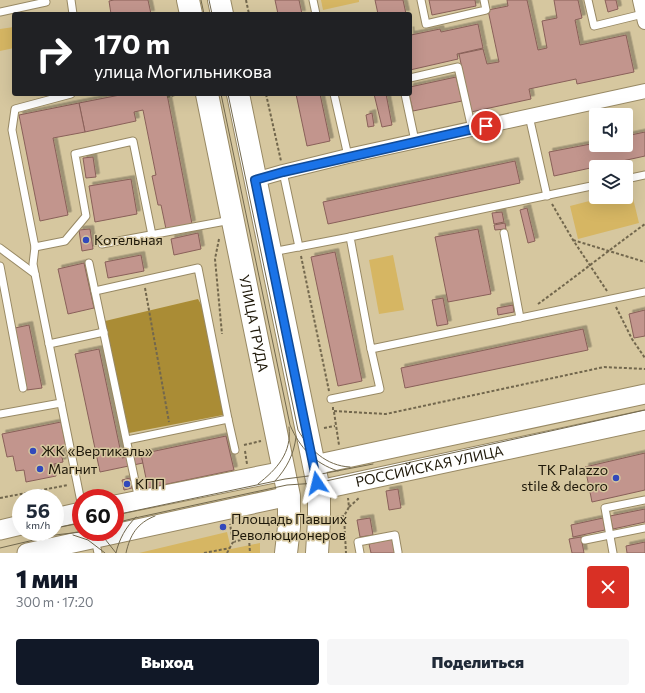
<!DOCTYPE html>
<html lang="ru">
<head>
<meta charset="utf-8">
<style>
  :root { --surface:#fff; --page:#f6f6f7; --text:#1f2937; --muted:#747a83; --accent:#111827 }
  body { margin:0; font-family:Commissioner,sans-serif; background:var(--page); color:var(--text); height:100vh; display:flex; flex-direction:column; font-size:15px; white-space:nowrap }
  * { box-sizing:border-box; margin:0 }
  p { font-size:13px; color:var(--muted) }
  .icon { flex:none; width:22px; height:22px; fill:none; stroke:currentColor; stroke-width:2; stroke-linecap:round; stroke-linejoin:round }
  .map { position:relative; height:553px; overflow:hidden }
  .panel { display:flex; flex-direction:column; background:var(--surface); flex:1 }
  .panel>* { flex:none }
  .top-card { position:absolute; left:12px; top:12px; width:400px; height:84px; border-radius:4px; box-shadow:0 4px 16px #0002; background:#202124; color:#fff; overflow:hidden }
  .controls { position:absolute; left:589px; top:108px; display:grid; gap:8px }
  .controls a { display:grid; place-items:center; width:44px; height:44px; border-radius:4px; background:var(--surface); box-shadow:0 4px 16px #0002; font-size:20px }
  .speed { position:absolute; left:12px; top:489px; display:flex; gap:8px; font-size:20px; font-weight:700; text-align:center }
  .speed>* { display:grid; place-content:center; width:52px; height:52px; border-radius:50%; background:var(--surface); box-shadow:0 4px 16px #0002; line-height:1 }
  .speed small { font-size:10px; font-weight:400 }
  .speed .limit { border:6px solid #d22; background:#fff; color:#111 }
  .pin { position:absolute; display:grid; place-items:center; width:34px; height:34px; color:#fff; margin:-17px; border:2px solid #fff; border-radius:50%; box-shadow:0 1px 4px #0007 }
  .me { position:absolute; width:44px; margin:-22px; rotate:350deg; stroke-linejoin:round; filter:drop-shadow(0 0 3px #0008) }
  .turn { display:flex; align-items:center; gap:14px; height:84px; padding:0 16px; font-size:18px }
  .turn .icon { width:52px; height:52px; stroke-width:2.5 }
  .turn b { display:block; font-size:28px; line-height:34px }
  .round { display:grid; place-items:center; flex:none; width:42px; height:42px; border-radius:4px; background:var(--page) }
  .summary { display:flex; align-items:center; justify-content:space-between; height:68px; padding:0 16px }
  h1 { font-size:24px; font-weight:800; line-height:30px; color:var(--accent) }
  .cta { display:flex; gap:8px; margin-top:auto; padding:8px 16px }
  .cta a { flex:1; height:46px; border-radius:4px; background:var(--accent); color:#fff; font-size:16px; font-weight:800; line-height:46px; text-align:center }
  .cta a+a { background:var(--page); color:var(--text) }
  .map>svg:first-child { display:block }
  .green { fill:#d6b663 }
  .forest { fill:#aa8c35 }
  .building { fill:#c2958d; stroke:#896059; filter:url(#shadow) }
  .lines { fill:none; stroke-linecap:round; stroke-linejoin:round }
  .lane-casing { stroke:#988964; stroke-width:9 }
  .street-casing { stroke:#988964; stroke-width:16 }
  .secondary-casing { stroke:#988964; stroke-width:21 }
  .primary-casing { stroke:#988964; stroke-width:24 }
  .path { stroke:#72674d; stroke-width:2; stroke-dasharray:3 2; stroke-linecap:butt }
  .lane { stroke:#fff; stroke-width:7 }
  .street { stroke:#fff; stroke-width:14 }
  .secondary { stroke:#fff; stroke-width:19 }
  .primary { stroke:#fff; stroke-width:22 }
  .tram { stroke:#73694e; stroke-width:1 }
  .route-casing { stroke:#114b97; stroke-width:10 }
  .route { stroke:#1a73e8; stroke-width:7 }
  .poi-dot { fill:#3249bb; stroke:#d6c79f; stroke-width:1.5 }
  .labels { text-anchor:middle; stroke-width:3; stroke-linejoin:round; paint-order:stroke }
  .poi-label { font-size:14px; fill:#1e1809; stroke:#d6c79f; text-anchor:start }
  .street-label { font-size:14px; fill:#1e1809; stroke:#d6c79f }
</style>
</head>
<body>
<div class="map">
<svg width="645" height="553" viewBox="0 0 645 553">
  <defs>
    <filter id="shadow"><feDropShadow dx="3.5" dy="-3.5" stdDeviation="0" flood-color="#0004"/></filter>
  </defs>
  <rect width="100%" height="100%" fill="#d6c79f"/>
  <g class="green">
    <path d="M 321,0 L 359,0 L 359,2 L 323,10 Z"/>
    <path d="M 14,27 L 14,48 L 0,51 L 0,29 Z"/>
    <path d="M 631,190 L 639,223 L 578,239 L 570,206 L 605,197 L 626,197 L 626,191 Z"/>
    <path d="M 393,255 L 404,310 L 379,314 L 369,260 Z"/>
    <path d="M 227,532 L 231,549 L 260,543 L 260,553 L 139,553 Z"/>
  </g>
  <path class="forest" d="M 198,299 L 206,313 L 225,412 L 223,415 L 129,433 L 105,321 Z"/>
  <g class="building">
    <path d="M 114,0 L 148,0 L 151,14 L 111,14 L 109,1 Z"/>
    <path d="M 275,0 L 299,0 L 302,14 L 278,14 Z"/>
    <path d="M 375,0 L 403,0 L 406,14 L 378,14 Z"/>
    <path d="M 429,0 L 475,0 L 476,6 L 432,15 Z"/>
    <path d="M 507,0 L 527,0 L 538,50 L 547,48 L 542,21 L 557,18 L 554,0 L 578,0 L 582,18 L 575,20 L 580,45 L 626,35 L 634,72 L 577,84 L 576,79 L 529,89 L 531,99 L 471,112 L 459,54 L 483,49 L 487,64 L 499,62 L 488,10 L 508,6 Z"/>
    <path d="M 605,0 L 616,0 L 618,9 L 608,12 Z"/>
    <path d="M 478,24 L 483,48 L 457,54 L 458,59 L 410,70 L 410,30 L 411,35 L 440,29 L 441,32 Z"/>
    <path d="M 456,77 L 462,101 L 413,111 L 409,94 L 410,87 Z"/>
    <path d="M 125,94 L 167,94 L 192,224 L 166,229 L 161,205 L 158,205 L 152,176 L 156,175 L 143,110 L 134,112 L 136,121 L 85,132 L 79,103 Z"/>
    <path d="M 296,94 L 320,94 L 330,141 L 307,146 Z"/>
    <path d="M 374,94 L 386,94 L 392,125 L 382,127 Z"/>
    <path d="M 79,103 L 85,132 L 53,138 L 68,215 L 40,221 L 19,115 Z"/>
    <path d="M 372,113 L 374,126 L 368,127 L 366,115 Z"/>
    <path d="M 645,132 L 645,156 L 554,176 L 549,152 L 596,143 L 596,145 L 626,145 L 626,136 Z"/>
    <path d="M 93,157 L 96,177 L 86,178 L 83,158 Z"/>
    <path d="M 515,161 L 520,183 L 328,224 L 323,202 Z"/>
    <path d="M 131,179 L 137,214 L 95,222 L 89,186 Z"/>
    <path d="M 527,208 L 535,241 L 528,243 L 520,210 Z"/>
    <path d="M 502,212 L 504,222 L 494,224 L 492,213 Z"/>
    <path d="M 505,223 L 506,229 L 495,230 L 494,225 Z"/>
    <path d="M 90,229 L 93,249 L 82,251 L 79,230 Z"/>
    <path d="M 478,229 L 491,294 L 448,302 L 435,237 Z"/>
    <path d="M 198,233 L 201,249 L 174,255 L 171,239 Z"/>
    <path d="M 335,252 L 362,381 L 338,386 L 311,257 Z"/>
    <path d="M 141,255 L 144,271 L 108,278 L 105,262 Z"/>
    <path d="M 84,263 L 94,308 L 68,314 L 58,269 Z"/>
    <path d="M 443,298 L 448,324 L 437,326 L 432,300 Z"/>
    <path d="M 513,305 L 514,312 L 498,315 L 497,308 Z"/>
    <path d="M 645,310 L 645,336 L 634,338 L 629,314 Z"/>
    <path d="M 29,325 L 42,388 L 27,390 L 15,328 Z"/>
    <path d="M 583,329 L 588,350 L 405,388 L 401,368 Z"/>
    <path d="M 99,349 L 122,458 L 141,454 L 143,463 L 100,472 L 75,354 Z"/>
    <path d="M 61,422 L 66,446 L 60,447 L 63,462 L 54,464 L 56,476 L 26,482 L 24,470 L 16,471 L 13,456 L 7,457 L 2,434 Z"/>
    <path d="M 226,436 L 234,470 L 148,488 L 141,454 Z"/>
    <path d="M 645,453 L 645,490 L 592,502 L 585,467 Z"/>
    <path d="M 130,478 L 132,488 L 124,490 L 122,480 Z"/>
    <path d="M 398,489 L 401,508 L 389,510 L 386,491 Z"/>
    <path d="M 645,509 L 645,522 L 613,529 L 610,516 Z"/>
    <path d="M 370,518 L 373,535 L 360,537 L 357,520 Z"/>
    <path d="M 603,518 L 605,530 L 573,537 L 571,525 Z"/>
    <path d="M 581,537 L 584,553 L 572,553 L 569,539 Z"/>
    <path d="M 392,539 L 395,553 L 371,553 L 369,544 Z"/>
    <path d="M 645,542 L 645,553 L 627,553 L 626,546 Z"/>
  </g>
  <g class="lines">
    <g class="lane-casing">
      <g id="lane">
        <path d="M 71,0 L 73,14"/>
        <path d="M 313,0 L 316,14"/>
        <path d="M 421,0 L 426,24 L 486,10 L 484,0"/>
        <path d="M 588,0 L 594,26 L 643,14"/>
        <path d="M 0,12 L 46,2"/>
        <path d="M 410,78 L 458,67 L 472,129"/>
        <path d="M 71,94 L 15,109 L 12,130 L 35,247 L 65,241 L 86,216 L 75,154 L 133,141 L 152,235"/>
        <path d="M 334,94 L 348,156"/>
        <path d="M 405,94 L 415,141"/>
        <path d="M 529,116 L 547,196"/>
        <path d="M 283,172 L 299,247"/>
        <path d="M 626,179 L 645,175"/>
        <path d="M 596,185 L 350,237 L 371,349 L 645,292"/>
        <path d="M 504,233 L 520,318"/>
        <path d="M 102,244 L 231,220"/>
        <path d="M 35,247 L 33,264 L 35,274"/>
        <path d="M 0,248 L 35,274 L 81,502"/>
        <path d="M 272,252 L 350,237"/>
        <path d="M 89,263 L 139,500"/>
        <path d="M 0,266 L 23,388"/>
        <path d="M 95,291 L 198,268 L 228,419"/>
        <path d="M 49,344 L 104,332"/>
        <path d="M 331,399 L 380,389 L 371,349"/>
        <path d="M 0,414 L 61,403"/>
        <path d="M 127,440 L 228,419 L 235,450"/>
        <path d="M 95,539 L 98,553"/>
        <path d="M 585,540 L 645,528"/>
        <path d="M 360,553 L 358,542 L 395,535 L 398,552"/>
        <path d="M 613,553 L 605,508 L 645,500"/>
      </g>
    </g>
    <g class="street-casing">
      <g id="street">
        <path d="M 640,0 L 645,22"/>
        <path d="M 255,180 L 283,172 L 348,156 L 645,91"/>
      </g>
    </g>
    <g class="secondary-casing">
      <g id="secondary">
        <path d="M 314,465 L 645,394"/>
        <path id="s1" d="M 319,490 L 645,420"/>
        <path d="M 115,505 L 284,471"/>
        <path d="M 55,518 L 81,512"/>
        <path d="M 0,530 L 21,525"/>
        <path d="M 27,553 L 289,496"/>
      </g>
    </g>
    <g class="primary-casing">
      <g id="primary">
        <path d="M 188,0 L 191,14"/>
        <path d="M 219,0 L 222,14"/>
        <path id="s2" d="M 207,94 L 289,496 L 289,527 L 286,553"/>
        <path d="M 238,94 L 319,490 L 319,521 L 317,553"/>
      </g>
    </g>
    <g class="path">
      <path d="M 246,0 L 249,14"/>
      <path d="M 266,94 L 281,161"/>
      <path d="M 167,97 L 179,94"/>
      <path d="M 552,204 L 573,240 L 607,291"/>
      <path d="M 219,239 L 215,259 L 222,334"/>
      <path d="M 573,240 L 645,262"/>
      <path d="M 301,256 L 329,391"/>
      <path d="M 145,288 L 169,422"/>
      <path d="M 538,304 C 574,278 609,250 645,224"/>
      <path d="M 616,307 L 632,339 L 645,358"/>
      <path d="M 333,407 L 333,411 L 386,414 L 604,367 L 645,369"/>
      <path d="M 334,412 L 339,445"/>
      <path d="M 324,428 L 335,426"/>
      <path d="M 244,445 L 261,441"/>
      <path d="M 245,451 L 247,464"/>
      <path d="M 0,498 L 68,485"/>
      <path d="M 349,507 L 359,498"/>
      <path d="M 344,516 L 346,553"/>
      <path d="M 336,517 L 344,516 L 349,507 L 348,498"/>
      <path d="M 249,538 L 250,553"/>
      <path d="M 233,542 L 271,532"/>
      <path d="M 204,553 L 230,548"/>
      <path d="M 227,553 L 233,542 L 230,524"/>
    </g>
    <use href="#lane" class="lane"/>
    <use href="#street" class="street"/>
    <use href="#secondary" class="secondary"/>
    <use href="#primary" class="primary"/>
    <g class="tram">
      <path d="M 201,0 L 204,14"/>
      <path d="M 209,0 L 212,14"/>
      <path d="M 221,94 L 290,425 C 300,448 314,463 338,471"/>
      <path d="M 228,94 L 298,430 C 309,449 326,466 350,467"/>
      <path d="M 275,481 C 287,468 294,454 296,437"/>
      <path d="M 258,484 C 277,469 292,453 289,427"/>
      <path d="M 115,515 L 285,479 L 316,475 L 373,464"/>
      <path d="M 115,523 L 135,518 L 287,485 L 317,483 L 645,410"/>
      <path d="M 55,528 L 81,523"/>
      <path d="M 94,532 L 105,539 L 116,553"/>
      <path d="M 73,535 L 88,540 L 105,553"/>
      <path d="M 0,548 L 55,535 L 81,532"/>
      <path d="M 116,553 C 119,539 126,527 136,517"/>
      <path d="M 126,553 C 130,535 137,523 155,516"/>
    </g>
  </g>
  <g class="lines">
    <g class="route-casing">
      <path id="route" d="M 317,483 L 255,180 L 283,172 L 486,126"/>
    </g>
    <use href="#route" class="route"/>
  </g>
  <g class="poi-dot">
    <circle cx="86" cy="240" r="4"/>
    <circle cx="33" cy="451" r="4"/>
    <circle cx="40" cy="469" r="4"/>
    <circle cx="616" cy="478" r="4"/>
    <circle cx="127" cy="484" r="4"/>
    <circle cx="223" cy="527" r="4"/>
  </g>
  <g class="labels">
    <g class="poi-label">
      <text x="94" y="245">Котельная</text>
      <text x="41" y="456">ЖК «Вертикаль»</text>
      <text x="48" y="474">Магнит</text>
      <text x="608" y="475" text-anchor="end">ТК Palazzo<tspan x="608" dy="16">stile &amp; decoro</tspan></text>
      <text x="135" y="489">КПП</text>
      <text x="231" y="524">Площадь Павших<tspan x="231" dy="16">Революционеров</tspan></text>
    </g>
    <g class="street-label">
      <text dy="5" stroke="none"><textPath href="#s2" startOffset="234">УЛИЦА ТРУДА</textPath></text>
      <text dy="5" stroke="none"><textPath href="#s1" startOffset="113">РОССИЙСКАЯ УЛИЦА</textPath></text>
    </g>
  </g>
</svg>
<div class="controls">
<a><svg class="icon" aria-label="sound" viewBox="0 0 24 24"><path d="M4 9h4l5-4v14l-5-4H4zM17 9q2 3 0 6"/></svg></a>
<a><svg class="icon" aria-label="layers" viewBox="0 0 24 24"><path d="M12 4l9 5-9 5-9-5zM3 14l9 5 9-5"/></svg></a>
</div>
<div class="speed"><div>56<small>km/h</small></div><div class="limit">60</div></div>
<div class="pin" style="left:486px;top:126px;background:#d93025"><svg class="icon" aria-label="arrive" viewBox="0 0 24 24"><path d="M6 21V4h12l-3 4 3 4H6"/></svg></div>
<svg class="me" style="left:317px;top:483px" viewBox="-20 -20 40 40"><path d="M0-17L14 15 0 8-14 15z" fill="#1a73e8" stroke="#fff" stroke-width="4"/></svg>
<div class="top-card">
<div class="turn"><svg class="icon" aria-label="right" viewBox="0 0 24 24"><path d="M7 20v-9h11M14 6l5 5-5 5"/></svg><div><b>170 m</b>улица Могильникова</div></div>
</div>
</div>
<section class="panel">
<div class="summary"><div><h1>1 мин</h1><p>300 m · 17:20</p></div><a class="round" style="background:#d93025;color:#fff"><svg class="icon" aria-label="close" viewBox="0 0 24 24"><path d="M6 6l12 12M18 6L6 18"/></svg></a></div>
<div class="cta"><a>Выход</a><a>Поделиться</a></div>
</section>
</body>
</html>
